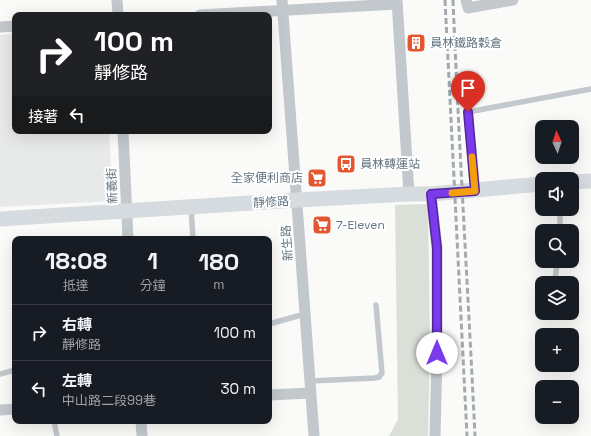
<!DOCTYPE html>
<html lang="zh-TW">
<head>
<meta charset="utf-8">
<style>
  :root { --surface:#171b24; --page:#242831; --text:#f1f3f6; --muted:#9ea1a6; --line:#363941 }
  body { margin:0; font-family:"Space Grotesk","Noto Sans TC",sans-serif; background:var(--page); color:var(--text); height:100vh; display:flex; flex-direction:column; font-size:15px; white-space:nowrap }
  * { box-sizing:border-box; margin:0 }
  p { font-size:13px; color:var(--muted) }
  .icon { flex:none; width:22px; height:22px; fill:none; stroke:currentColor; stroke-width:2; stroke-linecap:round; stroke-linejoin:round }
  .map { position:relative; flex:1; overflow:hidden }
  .panel { position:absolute; left:12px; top:236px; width:260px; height:188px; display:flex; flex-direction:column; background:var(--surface); border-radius:8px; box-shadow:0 4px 16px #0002 }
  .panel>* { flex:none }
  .top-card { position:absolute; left:12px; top:12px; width:260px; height:122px; border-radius:8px; box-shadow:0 4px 16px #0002; background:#202124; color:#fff; overflow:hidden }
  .needle { width:26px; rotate:357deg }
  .buttons { position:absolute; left:535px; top:120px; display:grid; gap:8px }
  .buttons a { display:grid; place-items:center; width:44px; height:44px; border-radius:8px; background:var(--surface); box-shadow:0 4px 16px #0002; font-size:20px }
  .pin { position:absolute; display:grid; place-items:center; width:34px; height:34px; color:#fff; margin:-41px -17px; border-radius:50% 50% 50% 0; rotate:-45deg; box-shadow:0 0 4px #0007 }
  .pin .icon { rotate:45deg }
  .me { position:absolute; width:44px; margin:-22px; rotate:0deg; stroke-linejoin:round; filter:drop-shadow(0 0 3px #0008) }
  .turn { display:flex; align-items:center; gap:14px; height:84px; padding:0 16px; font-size:18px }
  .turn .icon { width:52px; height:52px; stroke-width:2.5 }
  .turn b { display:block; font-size:28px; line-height:34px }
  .then { display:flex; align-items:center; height:38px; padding:0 16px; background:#0003; gap:8px; font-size:15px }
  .eta { display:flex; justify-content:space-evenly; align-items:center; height:68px; text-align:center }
  .eta b { font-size:24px; font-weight:700; line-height:28px }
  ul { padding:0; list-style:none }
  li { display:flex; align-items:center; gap:12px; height:56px; padding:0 16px; border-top:1px solid var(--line) }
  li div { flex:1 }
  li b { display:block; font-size:15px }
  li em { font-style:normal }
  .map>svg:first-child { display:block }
  .built { fill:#e8e9e9 }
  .green { fill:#dadfd7 }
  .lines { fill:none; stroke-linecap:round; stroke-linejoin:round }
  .lane { stroke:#c3c8cc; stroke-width:5.5 }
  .street { stroke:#c3c8cc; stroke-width:11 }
  .secondary { stroke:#d6dbdf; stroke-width:15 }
  .rail { stroke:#a2aab0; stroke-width:3; stroke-dasharray:6 3; stroke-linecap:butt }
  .route-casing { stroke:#51269a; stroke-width:10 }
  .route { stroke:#7c3aed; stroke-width:7 }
  .slow { stroke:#f59e0b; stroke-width:7 }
  .labels { text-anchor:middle; stroke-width:4; stroke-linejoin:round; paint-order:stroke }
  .poi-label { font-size:12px; fill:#657683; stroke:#fff; text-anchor:start }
  .street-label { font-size:12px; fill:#657683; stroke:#fff }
</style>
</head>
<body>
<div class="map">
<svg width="591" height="436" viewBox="0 0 591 436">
  <rect width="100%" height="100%" fill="#fafaf8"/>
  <path class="built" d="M 15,34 L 15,131 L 109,131 L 113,201 L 0,207 L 0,35 Z"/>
  <path class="green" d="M 428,204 L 430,345 L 428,436 L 389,436 L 398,419 L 395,205 Z"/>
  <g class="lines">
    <g class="lane">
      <path d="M 475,190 L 468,112 L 591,89"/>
      <path d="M 191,207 L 193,239"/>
      <path d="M 560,209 L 560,231"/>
      <path d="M 555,283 L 557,261"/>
      <path d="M 269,324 L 305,314"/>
      <path d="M 0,374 L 15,370"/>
      <path d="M 310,381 L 375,378 L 379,377 L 382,373 L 376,305"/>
      <path d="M 54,421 L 57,436"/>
    </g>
    <g class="street">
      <path d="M 117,0 L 118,15"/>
      <path d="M 282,0 L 314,436"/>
      <path d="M 397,0 L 409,194"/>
      <path d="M 466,0 L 468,8 L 513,0"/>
      <path d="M 200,15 L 397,4"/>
      <path d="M 0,27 L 15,26"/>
      <path d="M 123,131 L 128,239"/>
      <path d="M 431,194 L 437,248 L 437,353 L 435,436"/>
      <path d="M 269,395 L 310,393"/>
      <path d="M 0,410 L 15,409"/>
      <path d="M 141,421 L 142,436"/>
    </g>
    <g class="secondary">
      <path d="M 572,182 L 591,181"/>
      <path d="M 0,219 L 297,200 L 409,194 L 431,194 L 542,184"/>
    </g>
    <g class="rail">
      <path d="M 445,0 L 467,436"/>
      <path d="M 453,0 C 459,145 468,291 475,436"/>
    </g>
  </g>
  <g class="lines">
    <g class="route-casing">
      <path id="route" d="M 437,353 L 437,248 L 431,194 L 475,191 L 468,112"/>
    </g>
    <use href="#route" class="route"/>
    <path class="slow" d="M 452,193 L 475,191 L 472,157"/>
  </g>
  <defs>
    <g id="building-square" transform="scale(1)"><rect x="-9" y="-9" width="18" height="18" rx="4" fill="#e4572e" stroke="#fff"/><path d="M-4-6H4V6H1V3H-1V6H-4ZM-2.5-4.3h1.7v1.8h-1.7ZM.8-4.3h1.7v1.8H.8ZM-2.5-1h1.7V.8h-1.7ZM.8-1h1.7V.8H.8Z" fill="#fff"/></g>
    <g id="bus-square" transform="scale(1)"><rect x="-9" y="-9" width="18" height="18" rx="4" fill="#e4572e" stroke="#fff"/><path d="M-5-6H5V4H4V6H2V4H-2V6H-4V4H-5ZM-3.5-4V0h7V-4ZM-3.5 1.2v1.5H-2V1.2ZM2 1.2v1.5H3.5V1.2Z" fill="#fff"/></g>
    <g id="supermarket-square" transform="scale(1)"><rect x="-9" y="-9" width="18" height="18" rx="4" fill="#e4572e" stroke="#fff"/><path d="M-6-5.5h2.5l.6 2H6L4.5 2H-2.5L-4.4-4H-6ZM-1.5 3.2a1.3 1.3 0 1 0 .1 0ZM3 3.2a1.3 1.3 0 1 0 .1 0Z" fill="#fff"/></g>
  </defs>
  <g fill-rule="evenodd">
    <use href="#building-square" x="416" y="43"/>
    <use href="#bus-square" x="346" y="164"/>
    <use href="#supermarket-square" x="317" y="178"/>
    <use href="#supermarket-square" x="322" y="225"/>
  </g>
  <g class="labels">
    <g class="poi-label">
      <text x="430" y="47">員林鐵路穀倉</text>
      <text x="360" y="168">員林轉運站</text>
      <text x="303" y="182" text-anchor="end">全家便利商店</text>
      <text x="336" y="229">7-Eleven</text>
    </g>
    <g class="street-label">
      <text transform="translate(112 186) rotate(-92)" y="4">新義街</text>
      <text transform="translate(271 202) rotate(-3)" y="4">靜修路</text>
      <text transform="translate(287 243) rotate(-94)" y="4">新生路</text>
    </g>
  </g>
</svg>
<div class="buttons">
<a><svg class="needle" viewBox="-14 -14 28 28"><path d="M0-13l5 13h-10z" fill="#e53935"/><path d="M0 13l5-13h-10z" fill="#9ea1a6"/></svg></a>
<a><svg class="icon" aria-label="sound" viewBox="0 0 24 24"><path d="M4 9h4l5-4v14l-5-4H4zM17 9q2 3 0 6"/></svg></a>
<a><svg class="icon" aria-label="search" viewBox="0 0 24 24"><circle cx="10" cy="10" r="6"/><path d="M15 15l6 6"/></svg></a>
<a><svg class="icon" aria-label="layers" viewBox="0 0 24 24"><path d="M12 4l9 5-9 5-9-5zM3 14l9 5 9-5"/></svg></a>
<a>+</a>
<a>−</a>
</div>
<div class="pin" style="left:468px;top:112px;background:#d93025"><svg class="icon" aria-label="arrive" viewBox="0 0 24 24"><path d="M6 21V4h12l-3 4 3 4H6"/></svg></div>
<svg class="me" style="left:437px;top:353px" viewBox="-20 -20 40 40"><circle r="19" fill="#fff"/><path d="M0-13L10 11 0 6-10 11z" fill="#7c3aed"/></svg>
<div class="top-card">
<div class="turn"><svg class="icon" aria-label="right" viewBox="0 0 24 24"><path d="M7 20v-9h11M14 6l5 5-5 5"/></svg><div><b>100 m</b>靜修路</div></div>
<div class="then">接著<svg class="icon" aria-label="left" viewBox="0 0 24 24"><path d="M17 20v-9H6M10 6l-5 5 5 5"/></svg></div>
</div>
<section class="panel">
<div class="eta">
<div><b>18:08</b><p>抵達</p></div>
<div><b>1</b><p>分鐘</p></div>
<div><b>180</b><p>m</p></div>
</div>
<ul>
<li><svg class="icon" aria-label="right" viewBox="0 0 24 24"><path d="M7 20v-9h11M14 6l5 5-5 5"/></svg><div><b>右轉</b><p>靜修路</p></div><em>100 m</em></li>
<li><svg class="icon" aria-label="left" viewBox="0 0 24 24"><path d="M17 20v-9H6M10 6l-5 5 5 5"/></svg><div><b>左轉</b><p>中山路二段99巷</p></div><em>30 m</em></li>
</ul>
</section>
</div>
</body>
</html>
